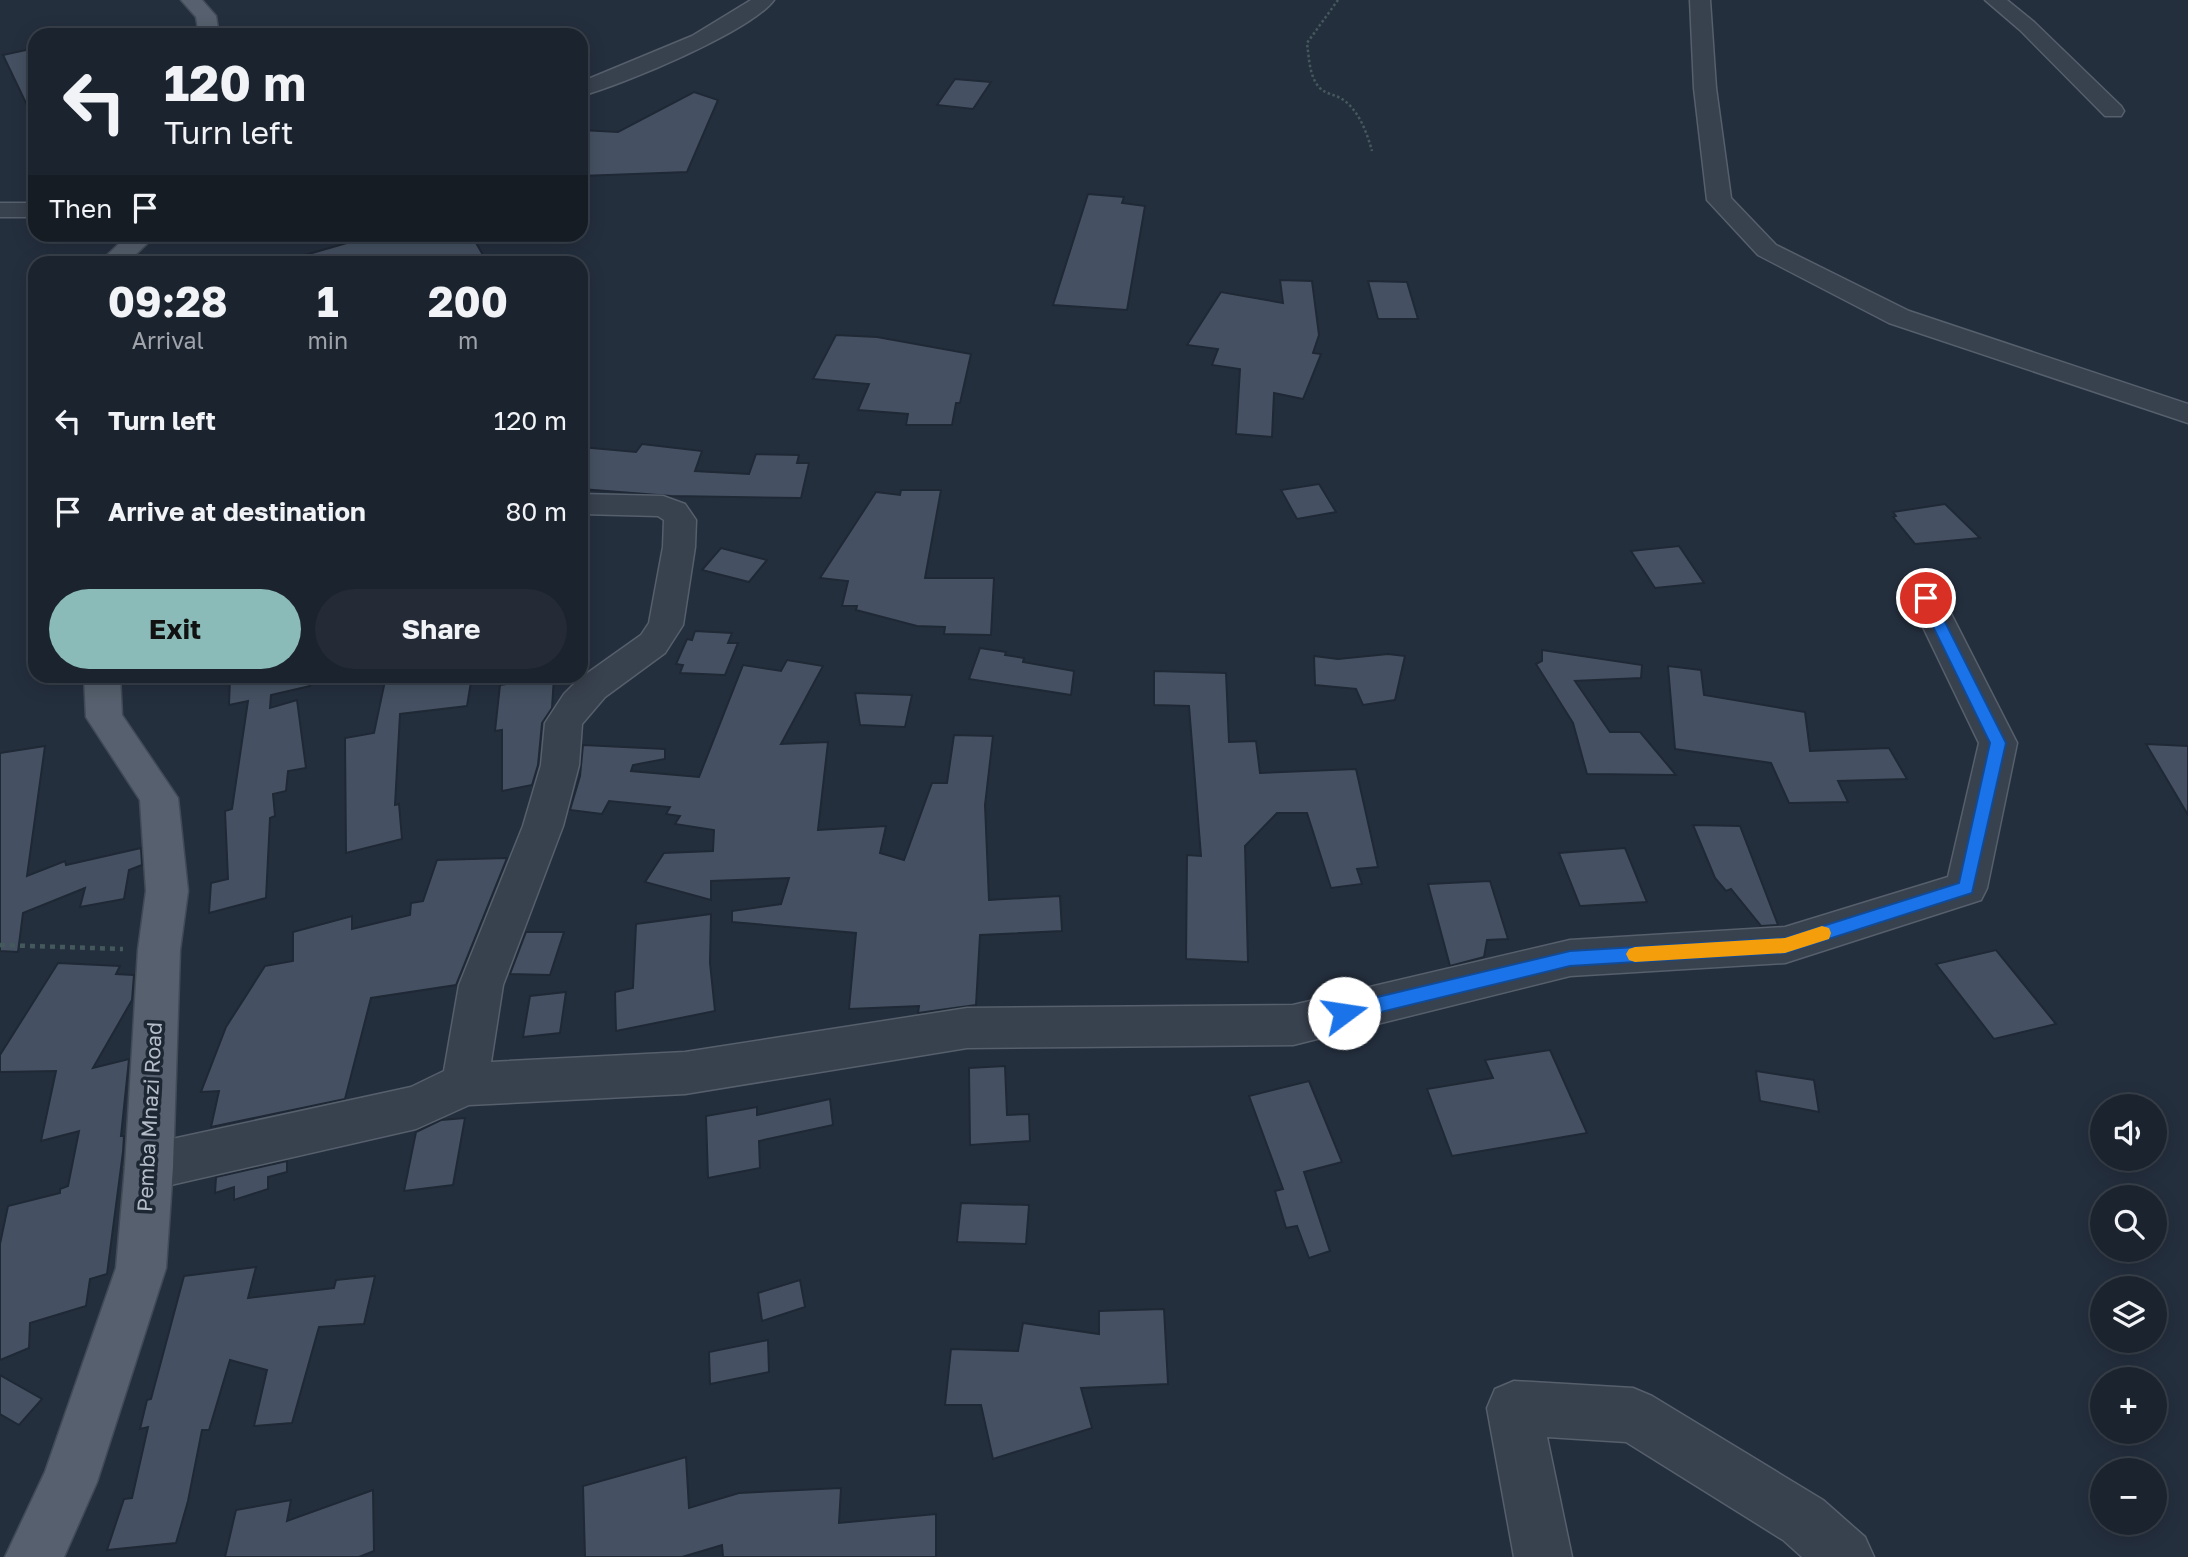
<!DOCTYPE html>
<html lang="en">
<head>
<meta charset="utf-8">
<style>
  :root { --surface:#1b232e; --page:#242b36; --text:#f1f3f6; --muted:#a0a4aa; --line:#39404a; --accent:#8bbbb9 }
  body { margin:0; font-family:"Golos Text",sans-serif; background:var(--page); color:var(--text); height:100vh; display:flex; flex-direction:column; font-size:26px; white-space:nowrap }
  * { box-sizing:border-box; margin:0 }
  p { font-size:23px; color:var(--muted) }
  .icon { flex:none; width:38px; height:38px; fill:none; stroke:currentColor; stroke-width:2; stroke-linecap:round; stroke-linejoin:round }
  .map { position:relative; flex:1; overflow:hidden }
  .side { position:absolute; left:28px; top:256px; width:560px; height:427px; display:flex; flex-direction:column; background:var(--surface); border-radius:21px; box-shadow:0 4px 18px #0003,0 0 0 2px var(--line) }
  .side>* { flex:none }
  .banner { position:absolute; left:28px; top:28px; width:560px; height:214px; border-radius:21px; box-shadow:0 4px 18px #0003,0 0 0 2px var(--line); background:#1b232e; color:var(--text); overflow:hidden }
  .controls { position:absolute; left:2090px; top:1094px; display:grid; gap:14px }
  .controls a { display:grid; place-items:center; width:77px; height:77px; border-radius:50%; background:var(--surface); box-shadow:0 4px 18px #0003,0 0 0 2px var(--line); font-size:35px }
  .pin { position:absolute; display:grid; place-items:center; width:60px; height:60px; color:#fff; margin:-30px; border:4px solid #fff; border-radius:50%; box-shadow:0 2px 7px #0007 }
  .me { position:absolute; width:77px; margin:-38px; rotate:76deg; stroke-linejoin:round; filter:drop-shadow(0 0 5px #0008) }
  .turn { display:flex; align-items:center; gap:24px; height:147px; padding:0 21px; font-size:32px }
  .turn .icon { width:91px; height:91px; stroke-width:2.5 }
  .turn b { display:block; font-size:49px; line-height:60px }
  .then { display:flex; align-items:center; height:66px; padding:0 21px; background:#0003; gap:14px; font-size:26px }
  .eta { display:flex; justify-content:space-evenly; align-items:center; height:119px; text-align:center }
  .eta b { font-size:42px; font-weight:700; line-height:49px }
  .primary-button { display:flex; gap:14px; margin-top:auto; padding:14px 21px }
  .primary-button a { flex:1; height:80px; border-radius:42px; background:var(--accent); color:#111; font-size:28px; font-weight:700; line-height:80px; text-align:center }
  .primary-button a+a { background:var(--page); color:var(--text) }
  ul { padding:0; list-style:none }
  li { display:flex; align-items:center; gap:21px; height:91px; padding:0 21px }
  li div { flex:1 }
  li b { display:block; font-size:26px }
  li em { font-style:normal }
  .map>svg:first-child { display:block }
  .building { fill:#455162; stroke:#1f2835; stroke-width:2 }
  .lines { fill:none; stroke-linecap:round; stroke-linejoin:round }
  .minor-casing { stroke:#565f6c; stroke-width:3 }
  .major-casing { stroke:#414a57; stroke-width:3 }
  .path-far1 { stroke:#44595c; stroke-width:2.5; stroke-dasharray:2.5 2.5; stroke-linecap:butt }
  .path { stroke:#44595c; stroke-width:4.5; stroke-dasharray:5 5; stroke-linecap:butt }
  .minor { fill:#38414e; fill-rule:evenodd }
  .major { fill:#56606e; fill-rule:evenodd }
  .route { fill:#1a73e8; stroke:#114b97; stroke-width:2 }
  .slow { fill:#f59e0b }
  .labels { text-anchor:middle; stroke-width:7; stroke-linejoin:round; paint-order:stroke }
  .near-street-label { font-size:21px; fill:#b4bcc9; stroke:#1d2633 }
</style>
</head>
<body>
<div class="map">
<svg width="2188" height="1557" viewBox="0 0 2188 1557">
  <rect width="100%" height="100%" fill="#242f3e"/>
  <g class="building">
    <path d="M 35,48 L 35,122 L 3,55 Z"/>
    <path d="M 955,79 L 991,82 L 973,109 L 937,105 Z"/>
    <path d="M 694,92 L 718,100 L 687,172 L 581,176 L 581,130 L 618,132 Z"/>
    <path d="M 1088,194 L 1124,197 L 1122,203 L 1145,206 L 1127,310 L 1053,305 Z"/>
    <path d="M 354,234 L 471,234 L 487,262 L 306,262 L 305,255 L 357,240 Z"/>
    <path d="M 1280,280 L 1312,281 L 1319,335 L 1313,353 L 1321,354 L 1303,399 L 1274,393 L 1272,437 L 1236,434 L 1240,369 L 1212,365 L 1218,349 L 1187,345 L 1221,292 L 1283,303 Z"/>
    <path d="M 1368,281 L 1407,282 L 1418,319 L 1378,319 Z"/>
    <path d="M 836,335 L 877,337 L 971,354 L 960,403 L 956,403 L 952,425 L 906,425 L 908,414 L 858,410 L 869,384 L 813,379 Z"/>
    <path d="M 642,444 L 702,451 L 695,471 L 749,474 L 756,454 L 799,455 L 797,463 L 809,463 L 801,498 L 671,496 L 581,489 L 581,447 L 636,452 Z"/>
    <path d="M 1319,484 L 1336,512 L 1297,519 L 1281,490 Z"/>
    <path d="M 901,490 L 941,490 L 925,578 L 994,578 L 991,635 L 944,634 L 945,627 L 917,626 L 856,610 L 857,606 L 842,606 L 848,581 L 820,578 L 876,492 L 900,495 Z"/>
    <path d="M 1945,504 L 1980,538 L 1915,544 L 1893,517 L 1896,516 L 1893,512 Z"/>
    <path d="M 1679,546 L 1704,583 L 1655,588 L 1631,551 Z"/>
    <path d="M 721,548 L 767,560 L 749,582 L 702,570 Z"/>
    <path d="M 695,631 L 732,633 L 728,643 L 738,643 L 725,675 L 680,673 L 683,665 L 676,664 L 687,639 L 692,640 Z"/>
    <path d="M 980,648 L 1006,652 L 1005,655 L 1024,658 L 1023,662 L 1074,671 L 1071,695 L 969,679 Z"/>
    <path d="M 1542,650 L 1642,665 L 1641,678 L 1575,681 L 1610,732 L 1640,732 L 1676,775 L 1587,774 L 1573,723 L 1536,664 L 1542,661 Z"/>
    <path d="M 1388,654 L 1405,656 L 1395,700 L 1363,705 L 1356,689 L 1315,685 L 1314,656 L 1338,659 Z"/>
    <path d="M 787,660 L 823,666 L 781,744 L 828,742 L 818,830 L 886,826 L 880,853 L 904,860 L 932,783 L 947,783 L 954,735 L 993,736 L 985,805 L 989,900 L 1060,896 L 1062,931 L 980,935 L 976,1005 L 918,1013 L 919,1006 L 849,1009 L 856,933 L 732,922 L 732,911 L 781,904 L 789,878 L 711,881 L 711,900 L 645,882 L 664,853 L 713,851 L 714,830 L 675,824 L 680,816 L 666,814 L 670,807 L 609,801 L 602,814 L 570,810 L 580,776 L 583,745 L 665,749 L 665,759 L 633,765 L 631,771 L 699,777 L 743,665 L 781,671 Z"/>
    <path d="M 1668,666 L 1701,670 L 1704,695 L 1805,712 L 1810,751 L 1889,748 L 1907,779 L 1838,781 L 1848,802 L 1789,803 L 1771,763 L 1675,749 Z"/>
    <path d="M 1154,671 L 1226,673 L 1229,742 L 1256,741 L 1260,773 L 1356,769 L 1378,867 L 1357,869 L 1362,884 L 1331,888 L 1307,813 L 1277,813 L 1245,846 L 1248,962 L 1186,959 L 1187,855 L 1201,856 L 1189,706 L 1154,705 Z"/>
    <path d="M 230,676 L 309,676 L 310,686 L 271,695 L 270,708 L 297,700 L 306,768 L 288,771 L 286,791 L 273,794 L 275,816 L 270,818 L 266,898 L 209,913 L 211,883 L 228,879 L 225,811 L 232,809 L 248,701 L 229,705 Z"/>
    <path d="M 386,676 L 402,676 L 402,684 L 472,676 L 467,706 L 400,714 L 395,805 L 399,804 L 402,839 L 346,853 L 345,738 L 374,733 Z"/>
    <path d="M 554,677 L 552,708 L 542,723 L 538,765 L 532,785 L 502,791 L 502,730 L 495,731 L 500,685 Z"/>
    <path d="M 855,693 L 912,695 L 905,727 L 860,725 Z"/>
    <path d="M 2146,744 L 2188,746 L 2188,815 Z"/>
    <path d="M 45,746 L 27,876 L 65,861 L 66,865 L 141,848 L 142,865 L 129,870 L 124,899 L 80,907 L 85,888 L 23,913 L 18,952 L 0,951 L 0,753 Z"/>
    <path d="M 1693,825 L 1740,826 L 1778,925 L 1761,926 L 1731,889 L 1726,891 L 1715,878 Z"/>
    <path d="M 1625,848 L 1647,902 L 1580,906 L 1559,853 Z"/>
    <path d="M 507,858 L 456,985 L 371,998 L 345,1099 L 211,1127 L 219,1091 L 201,1092 L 226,1027 L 265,966 L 293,961 L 293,932 L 352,916 L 352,929 L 410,915 L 411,903 L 423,901 L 437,860 Z"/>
    <path d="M 1490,881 L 1508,939 L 1487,940 L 1484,957 L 1450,966 L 1428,884 Z"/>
    <path d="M 711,914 L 710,963 L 715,1011 L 616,1031 L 615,992 L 633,988 L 636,924 Z"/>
    <path d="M 526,932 L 564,932 L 550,975 L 510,974 Z"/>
    <path d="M 1996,950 L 2056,1024 L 1994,1039 L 1936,964 Z"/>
    <path d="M 58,963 L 120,966 L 116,974 L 134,975 L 132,1000 L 93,1068 L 129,1059 L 121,1136 L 124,1136 L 123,1152 L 107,1274 L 90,1279 L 86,1306 L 30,1323 L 29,1348 L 0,1360 L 0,1244 L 8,1206 L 60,1193 L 60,1189 L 68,1186 L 79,1131 L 41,1141 L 56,1071 L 0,1072 L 0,1055 Z"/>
    <path d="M 566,992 L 560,1033 L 523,1037 L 530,996 Z"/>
    <path d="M 1550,1050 L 1587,1133 L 1452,1156 L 1427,1089 L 1493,1078 L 1485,1060 Z"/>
    <path d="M 1005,1066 L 1007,1115 L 1029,1114 L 1030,1141 L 970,1145 L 969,1068 Z"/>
    <path d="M 1756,1071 L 1814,1080 L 1819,1112 L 1760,1101 Z"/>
    <path d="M 1309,1081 L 1342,1162 L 1304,1172 L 1330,1251 L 1309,1258 L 1297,1226 L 1286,1228 L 1275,1191 L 1283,1189 L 1249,1096 Z"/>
    <path d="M 830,1099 L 833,1125 L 759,1141 L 760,1168 L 708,1178 L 706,1116 L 757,1107 L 757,1115 Z"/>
    <path d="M 465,1118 L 453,1185 L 404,1191 L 416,1132 L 441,1120 Z"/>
    <path d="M 287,1161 L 287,1172 L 268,1177 L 268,1189 L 234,1200 L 234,1187 L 215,1193 L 216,1177 Z"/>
    <path d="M 961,1203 L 1029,1205 L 1026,1244 L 957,1242 Z"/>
    <path d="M 256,1267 L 248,1298 L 334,1288 L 336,1280 L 375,1276 L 364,1324 L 319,1327 L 292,1423 L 254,1426 L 267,1370 L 230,1360 L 209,1430 L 202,1430 L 188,1501 L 176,1543 L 107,1550 L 124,1499 L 132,1498 L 148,1427 L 140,1429 L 147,1400 L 151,1399 L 184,1276 Z"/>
    <path d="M 800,1280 L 805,1307 L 762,1321 L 758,1293 Z"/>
    <path d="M 1164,1309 L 1168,1384 L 1081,1388 L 1092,1428 L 993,1459 L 981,1405 L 945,1405 L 951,1349 L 1018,1351 L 1023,1323 L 1099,1334 L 1099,1311 Z"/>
    <path d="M 768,1340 L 769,1372 L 710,1384 L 709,1352 Z"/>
    <path d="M 0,1375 L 42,1399 L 19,1425 L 0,1414 Z"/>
    <path d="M 686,1457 L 689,1508 L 739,1493 L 841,1488 L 839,1523 L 936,1514 L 936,1557 L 723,1557 L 722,1545 L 682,1557 L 585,1557 L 583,1486 Z"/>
    <path d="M 373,1490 L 374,1551 L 359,1557 L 225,1557 L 236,1510 L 291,1500 L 287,1521 Z"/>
  </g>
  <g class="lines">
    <g class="minor-casing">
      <g id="minor">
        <path d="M 751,0 L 774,0 C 750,32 622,85 581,96 L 581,82 L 692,36 Z"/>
        <path d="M 1690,0 L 1710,0 L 1716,88 L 1731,198 L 1776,245 L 1909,311 L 2188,404 L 2188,423 L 1889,323 L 1758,255 L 1707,200 L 1694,88 Z"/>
        <path d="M 1985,0 L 2007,0 L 2034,22 L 2121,106 L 2124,111 L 2121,116 L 2105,116 L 2020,30 Z"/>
        <rect x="0" y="203" width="35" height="14"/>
        <path d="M 581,494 L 663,496 L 685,504 L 696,520 L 695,547 L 683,625 L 665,653 L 605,697 L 582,724 L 579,765 L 563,826 L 503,985 L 491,1062 L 685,1052 L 967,1008 L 1293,1005 L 1570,940 L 1785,927 L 1948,877 L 1979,743 L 1909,598 L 1914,590 L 1926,586 L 1938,590 L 1943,598 L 2017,743 L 1987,888 L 1981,900 L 1785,963 L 1570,976 L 1293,1045 L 967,1048 L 685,1094 L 469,1105 L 416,1129 L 149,1190 L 132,1183 L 125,1167 L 132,1151 L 149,1144 L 411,1087 L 444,1071 L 459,985 L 523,826 L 541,765 L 545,723 L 564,694 L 579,679 L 641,635 L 649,623 L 663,547 L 664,520 L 658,516 L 581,514 Z"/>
        <path d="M 1514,1381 L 1633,1388 L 1652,1396 L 1823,1500 L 1865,1537 L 1874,1557 L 1802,1557 L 1783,1540 L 1626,1442 L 1547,1437 L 1572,1557 L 1514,1557 L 1487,1408 L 1495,1389 Z"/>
      </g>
    </g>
    <g class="major-casing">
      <g id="major">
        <path d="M 181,0 L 202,0 L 216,16 L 219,35 L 199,35 L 196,17 Z"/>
        <path d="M 129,234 L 157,234 L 128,262 L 100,262 Z"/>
        <path d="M 84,676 L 120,676 L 122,715 L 178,798 L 188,891 L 180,950 L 173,1167 L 166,1268 L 97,1482 L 64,1557 L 5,1557 L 45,1472 L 116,1268 L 125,1167 L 138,950 L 146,891 L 140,800 L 86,717 Z"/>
      </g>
    </g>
    <path class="path-far1" d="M 1338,0 L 1307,43 C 1309,57 1309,74 1318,86 C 1324,94 1334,94 1342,99 C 1359,110 1367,133 1372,151"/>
    <path class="path" d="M 0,945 L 123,949"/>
    <use href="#minor" class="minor"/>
    <use href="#major" class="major"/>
  </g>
  <path class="route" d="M 1926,594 L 1933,598 L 2006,743 L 1972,893 L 1785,953 L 1570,966 L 1344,1021 L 1337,1019 L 1335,1013 L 1337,1008 L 1344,1005 L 1570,951 L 1785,938 L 1959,883 L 1990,743 L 1919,598 Z"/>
  <path class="slow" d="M 1822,926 L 1829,928 L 1831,933 L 1829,939 L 1785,953 L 1635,962 L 1629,960 L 1626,954 L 1629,949 L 1635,947 L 1785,938 Z"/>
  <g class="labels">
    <g class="near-street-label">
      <text transform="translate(150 1117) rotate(-87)" y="7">Pemba Mnazi Road</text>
    </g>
  </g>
</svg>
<div class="controls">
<a><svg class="icon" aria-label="sound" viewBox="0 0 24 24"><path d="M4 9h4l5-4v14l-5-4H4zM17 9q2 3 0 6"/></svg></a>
<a><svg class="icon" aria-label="search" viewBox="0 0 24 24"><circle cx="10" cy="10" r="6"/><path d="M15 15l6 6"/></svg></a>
<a><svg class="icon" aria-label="layers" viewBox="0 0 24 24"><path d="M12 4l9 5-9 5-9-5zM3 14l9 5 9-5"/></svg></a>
<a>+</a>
<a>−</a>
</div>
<div class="pin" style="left:1926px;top:598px;background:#d93025"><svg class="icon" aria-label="arrive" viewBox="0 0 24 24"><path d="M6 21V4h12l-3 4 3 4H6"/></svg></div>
<svg class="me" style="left:1344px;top:1013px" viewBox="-20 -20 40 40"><circle r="19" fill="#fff"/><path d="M0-13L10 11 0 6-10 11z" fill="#1a73e8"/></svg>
<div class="banner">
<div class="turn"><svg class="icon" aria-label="left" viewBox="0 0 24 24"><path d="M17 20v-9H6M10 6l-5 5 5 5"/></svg><div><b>120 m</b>Turn left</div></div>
<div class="then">Then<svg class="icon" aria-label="arrive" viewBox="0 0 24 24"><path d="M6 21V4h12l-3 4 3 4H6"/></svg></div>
</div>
<section class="side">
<div class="eta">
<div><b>09:28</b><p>Arrival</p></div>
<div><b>1</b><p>min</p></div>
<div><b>200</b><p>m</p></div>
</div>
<ul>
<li><svg class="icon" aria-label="left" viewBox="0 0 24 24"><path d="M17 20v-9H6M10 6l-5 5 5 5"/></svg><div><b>Turn left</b></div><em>120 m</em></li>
<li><svg class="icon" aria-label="arrive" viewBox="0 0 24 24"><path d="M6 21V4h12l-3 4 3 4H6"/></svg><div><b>Arrive at destination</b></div><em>80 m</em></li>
</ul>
<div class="primary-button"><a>Exit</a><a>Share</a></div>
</section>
</div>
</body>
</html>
